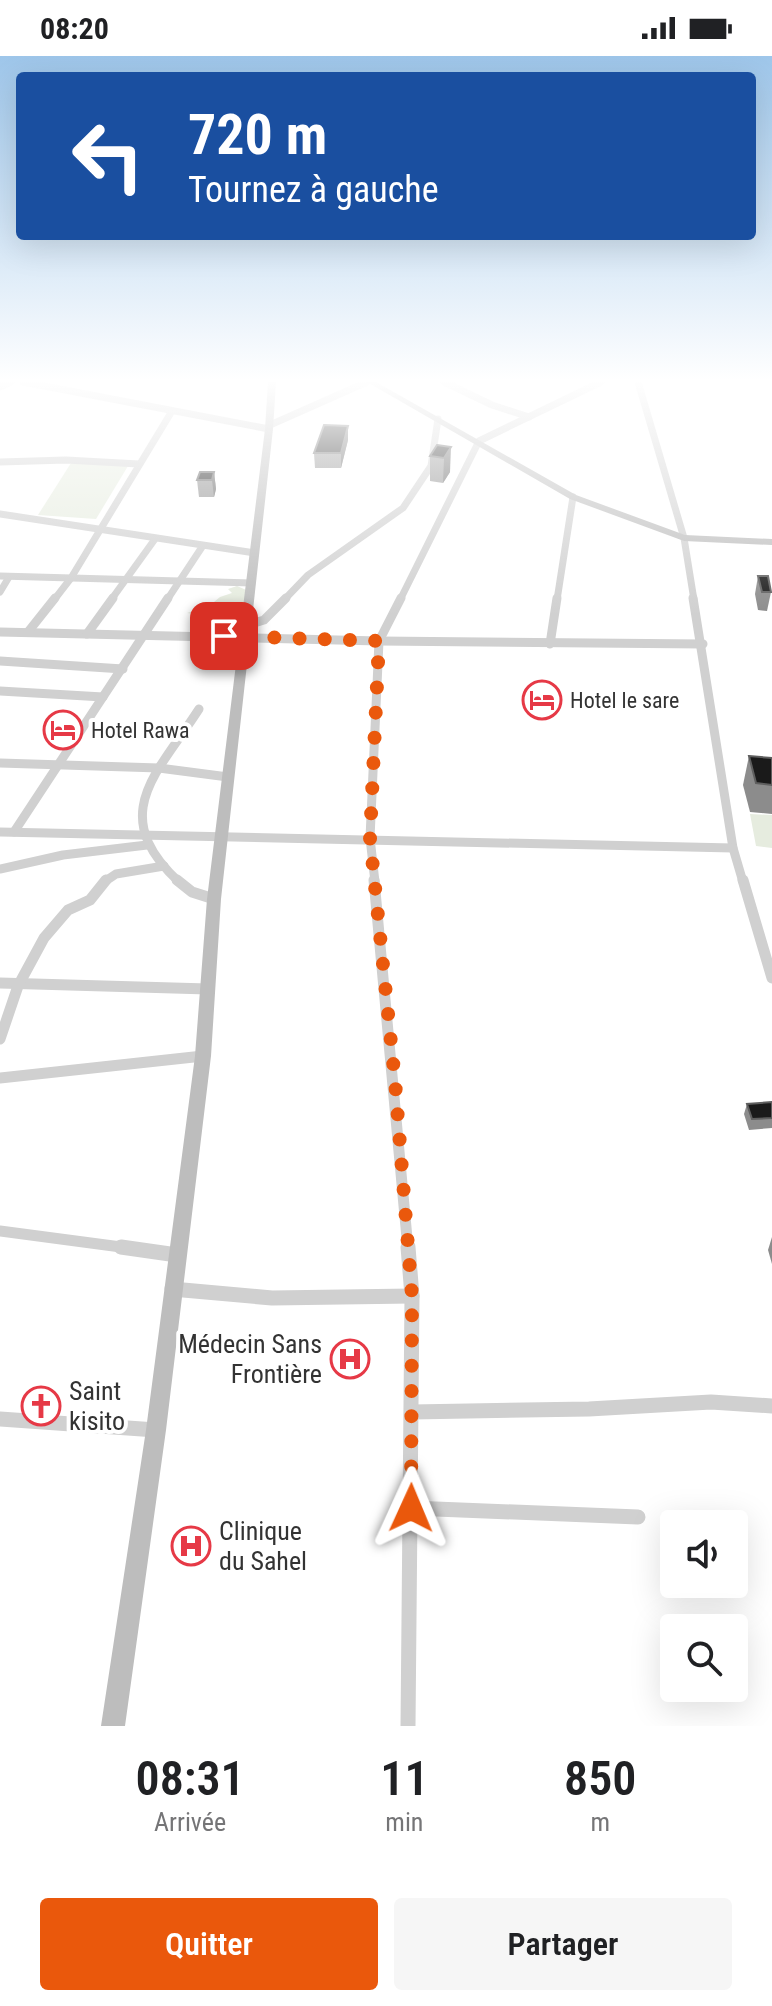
<!DOCTYPE html>
<html lang="fr">
<head>
<meta charset="utf-8">
<style>
  :root { --surface:#fff; --page:#f6f6f6; --text:#202124; --muted:#757577; --accent:#ea580c }
  body { margin:0; font-family:"Roboto Condensed",sans-serif; background:var(--page); color:var(--text); height:100vh; display:flex; flex-direction:column; font-size:30px; white-space:nowrap }
  * { box-sizing:border-box; margin:0 }
  p { font-size:26px; color:var(--muted) }
  .icon { flex:none; width:44px; height:44px; fill:none; stroke:currentColor; stroke-width:2; stroke-linecap:round; stroke-linejoin:round }
  .map { position:relative; height:1670px; overflow:hidden }
  .side { display:flex; flex-direction:column; background:var(--surface); flex:1 }
  .side>* { flex:none }
  .banner { position:absolute; left:16px; top:16px; width:740px; height:168px; border-radius:8px; box-shadow:0 8px 32px #0002; background:#1a4fa0; color:#fff; overflow:hidden }
  .controls { position:absolute; left:660px; top:1454px; display:grid; gap:16px }
  .controls a { display:grid; place-items:center; width:88px; height:88px; border-radius:8px; background:var(--surface); box-shadow:0 8px 32px #0002; font-size:40px }
  .pin { position:absolute; display:grid; place-items:center; width:68px; height:68px; color:#fff; margin:-34px; border-radius:16px; box-shadow:0 4px 12px #0006 }
  .me { position:absolute; width:88px; margin:-44px; rotate:1deg; stroke-linejoin:round; filter:drop-shadow(0 0 6px #0008) }
  .turn { display:flex; align-items:center; gap:28px; height:168px; padding:0 40px; font-size:36px }
  .turn .icon { width:104px; height:104px; stroke-width:2.5 }
  .turn b { display:block; font-size:56px; line-height:68px }
  .eta { display:flex; justify-content:space-evenly; align-items:center; height:136px; text-align:center }
  .eta b { font-size:48px; font-weight:600; line-height:56px }
  .primary-button { display:flex; gap:16px; margin-top:auto; padding:16px 40px }
  .primary-button a { flex:1; height:92px; border-radius:8px; background:var(--accent); color:#fff; font-size:32px; font-weight:600; line-height:92px; text-align:center }
  .primary-button a+a { background:var(--page); color:var(--text) }
  .status { display:flex; justify-content:space-between; align-items:center; height:56px; padding:0 40px; background:var(--surface); direction:ltr }
  .status svg { height:22px; fill:currentColor }
  .map>svg:first-child { display:block }
  .green { fill:#e6ecdf }
  .lines { fill:none; stroke-linecap:round; stroke-linejoin:round }
  .street-far3 { stroke:#d0d0d0; stroke-width:7 }
  .street-far2 { stroke:#d0d0d0; stroke-width:9 }
  .street-far1 { stroke:#d0d0d0; stroke-width:11 }
  .street { stroke:#d0d0d0; stroke-width:15 }
  .secondary { fill:#bdbdbd; fill-rule:evenodd }
  .wall { fill:#8c8c8c }
  .shaded-wall { fill:#5f5f5f }
  .building { fill:#1a1a1a; stroke:#5f5f5f; stroke-width:2 }
  .route { stroke:#ea580c; stroke-width:14; stroke-dasharray:0 25.2 }
  .labels { text-anchor:middle; stroke-width:8; stroke-linejoin:round; paint-order:stroke }
  .poi-label { font-size:22px; fill:#333; stroke:#fff; text-anchor:start }
  .near-poi-label { font-size:26px; fill:#333; stroke:#fff; text-anchor:start }
</style>
</head>
<body>
<div class="status"><b>08:20</b><svg viewBox="0 0 49 12"><path d="M0 12V9h3v3zM5 12V6h3v6zM10 12V3h3v9zM15 12V0h3v12zM26 1h20v11H26zM47 4h2v5h-2z"/></svg></div>
<div class="map">
<svg width="772" height="1670" viewBox="0 0 772 1670">
  <rect width="100%" height="100%" fill="#fff"/>
  <g class="green">
    <path d="M 71,407 L 128,410 L 96,463 L 38,459 Z"/>
    <path d="M 237,530 L 251,536 L 248,555 L 239,562 L 237,575 L 202,580 L 197,576 L 207,573 L 205,569 L 217,561 L 187,557 L 208,551 L 220,541 L 232,537 L 228,533 Z"/>
    <path d="M 750,758 L 772,759 L 772,792 L 756,790 Z"/>
  </g>
  <g class="lines">
    <g class="street-far3">
      <path d="M 23,326 L 269,373"/>
      <path d="M 444,326 L 492,349 L 529,361"/>
      <path d="M 638,326 L 684,482 L 694,544"/>
      <path d="M 0,331 L 11,326"/>
      <path d="M 270,369 L 367,326"/>
      <path d="M 0,406 L 66,404 L 139,408"/>
      <path d="M 0,458 L 255,497"/>
      <path d="M 0,520 L 252,527"/>
      <path d="M 0,536 L 9,521"/>
      <path d="M 54,544 L 71,522 L 172,355"/>
      <path d="M 111,544 L 155,483"/>
      <path d="M 167,544 L 202,491"/>
      <path d="M 284,544 L 308,519 L 403,452 L 431,410 L 438,363"/>
      <path d="M 400,544 L 479,385 L 601,326"/>
      <path d="M 557,544 L 573,441"/>
    </g>
    <g class="street-far2">
      <path d="M 693,542 L 733,792 L 743,826"/>
      <path d="M 247,569 L 264,564 L 286,542"/>
      <path d="M 0,576 L 379,585 L 703,588"/>
      <path d="M 28,576 L 55,542"/>
      <path d="M 87,578 L 113,542"/>
      <path d="M 550,588 L 557,542"/>
      <path d="M 0,605 L 123,613"/>
      <path d="M 0,635 L 103,641"/>
      <path d="M 0,707 L 159,712 L 228,721"/>
      <path d="M 0,776 L 733,792"/>
      <path d="M 14,776 L 168,542"/>
      <path d="M 0,813 L 63,799 L 147,789"/>
      <path d="M 104,826 L 116,818 L 164,810"/>
      <path d="M 179,826 C 106,758 158,717 199,653"/>
      <path d="M 375,826 L 370,782 L 379,585 L 401,542"/>
    </g>
    <g class="street-far1">
      <path d="M 177,824 L 192,836 L 214,843"/>
      <path d="M 374,824 L 408,1193"/>
      <path d="M 743,824 L 772,922"/>
      <path d="M 0,927 L 208,933"/>
      <path d="M 0,983 L 18,930 L 44,882 L 68,854 L 90,844 L 106,824"/>
      <path d="M 0,1022 L 203,1000"/>
      <path d="M 0,1175 L 136,1193"/>
    </g>
    <g class="street">
      <path d="M 121,1191 L 177,1199"/>
      <path d="M 172,1233 L 272,1242 L 412,1240"/>
      <path d="M 412,1356 L 589,1353 L 711,1346 L 772,1350"/>
      <path d="M 0,1363 L 156,1374"/>
      <path d="M 411,1452 L 638,1461"/>
      <path d="M 408,1670 L 412,1240 L 408,1191"/>
    </g>
    <g class="secondary">
      <path d="M 268,326 L 276,326 L 273,373 L 221,843 L 211,1000 L 166,1374 L 125,1670 L 101,1670 L 146,1374 L 195,1000 L 207,843 L 265,373 Z"/>
      <path d="M 367,326 L 376,326 L 576,439 L 685,479 L 772,483 L 772,489 L 684,485 L 570,443 Z"/>
    </g>
  </g>
  <g class="wall">
    <path d="M 348,384 L 341,412 L 315,412 L 314,397 Z"/>
    <path d="M 437,389 L 450,416 L 443,427 L 430,425 L 430,400 Z"/>
    <path d="M 214,416 L 216,433 L 214,441 L 199,441 L 197,424 Z"/>
    <path d="M 758,520 L 771,536 L 767,555 L 758,554 L 755,538 Z"/>
    <path d="M 749,700 L 772,702 L 772,758 L 750,756 L 743,729 Z"/>
    <path d="M 772,1046 L 772,1072 L 749,1074 L 744,1058 L 747,1048 Z"/>
    <path d="M 772,1181 L 772,1208 L 768,1194 Z"/>
  </g>
  <g class="shaded-wall">
    <path d="M 348,370 L 348,384 L 341,412 L 341,397 Z"/>
    <path d="M 451,391 L 450,416 L 443,427 L 444,402 Z"/>
    <path d="M 214,416 L 216,433 L 214,441 L 212,424 Z"/>
  </g>
  <g class="building">
    <path d="M 324,369 L 348,370 L 341,397 L 314,397 Z"/>
    <path d="M 437,389 L 451,391 L 444,402 L 430,400 Z"/>
    <path d="M 200,416 L 214,416 L 212,424 L 197,424 Z"/>
    <path d="M 758,520 L 768,520 L 771,536 L 762,536 Z"/>
    <path d="M 749,700 L 772,702 L 772,729 L 756,727 Z"/>
    <path d="M 772,1046 L 772,1062 L 752,1063 L 747,1048 Z"/>
  </g>
  <linearGradient id="sky" x2="0" y2="1"><stop stop-color="#9ec6ea"/><stop offset="0.58" stop-color="#fff"/><stop offset="1" stop-color="#fff" stop-opacity="0"/></linearGradient>
  <rect width="772" height="559" fill="url(#sky)"/>
  <g class="lines">
    <path class="route" d="M 224,580 L 379,585 L 370,782 L 395,1025 L 412,1240 L 411,1452"/>
  </g>
  <defs>
    <g id="hotel-ring" transform="scale(2)"><circle r="9.5" fill="#fff" stroke="#e63946" stroke-width="1.5"/><path d="M-6-4.5h1.5V1H6V5H4.5V3h-9V5H-6ZM-4 0a1.8 1.8 0 1 1 3.6 0ZM.5 0V-2.5h3Q6-2.5 6 0Z" fill="#e63946"/></g>
    <g id="hospital-ring" transform="scale(2)"><circle r="9.5" fill="#fff" stroke="#e63946" stroke-width="1.5"/><path d="M-5-5h3v3.5h4V-5h3V5h-3V1.5h-4V5h-3Z" fill="#e63946"/></g>
    <g id="church-ring" transform="scale(2)"><circle r="9.5" fill="#fff" stroke="#e63946" stroke-width="1.5"/><path d="M-1.2-6h2.4v3.5h3.3v2.4h-3.3V6h-2.4V-.1h-3.3v-2.4h3.3Z" fill="#e63946"/></g>
  </defs>
  <g fill-rule="evenodd">
    <use href="#hotel-ring" x="542" y="644"/>
    <use href="#hotel-ring" x="63" y="674"/>
    <use href="#hospital-ring" x="350" y="1303"/>
    <use href="#church-ring" x="41" y="1350"/>
    <use href="#hospital-ring" x="191" y="1490"/>
  </g>
  <g class="labels">
    <g class="poi-label">
      <text x="570" y="652">Hotel le sare</text>
      <text x="91" y="682">Hotel Rawa</text>
    </g>
    <g class="near-poi-label">
      <text x="322" y="1297" text-anchor="end">Médecin Sans<tspan x="322" dy="30">Frontière</tspan></text>
      <text x="69" y="1344">Saint<tspan x="69" dy="30">kisito</tspan></text>
      <text x="219" y="1484">Clinique<tspan x="219" dy="30">du Sahel</tspan></text>
    </g>
  </g>
</svg>
<div class="controls">
<a><svg class="icon" aria-label="sound" viewBox="0 0 24 24"><path d="M4 9h4l5-4v14l-5-4H4zM17 9q2 3 0 6"/></svg></a>
<a><svg class="icon" aria-label="search" viewBox="0 0 24 24"><circle cx="10" cy="10" r="6"/><path d="M15 15l6 6"/></svg></a>
</div>
<div class="pin" style="left:224px;top:580px;background:#d93025"><svg class="icon" aria-label="arrive" viewBox="0 0 24 24"><path d="M6 21V4h12l-3 4 3 4H6"/></svg></div>
<svg class="me" style="left:411px;top:1452px" viewBox="-20 -20 40 40"><path d="M0-17L14 15 0 8-14 15z" fill="#ea580c" stroke="#fff" stroke-width="4"/></svg>
<div class="banner">
<div class="turn"><svg class="icon" aria-label="left" viewBox="0 0 24 24"><path d="M17 20v-9H6M10 6l-5 5 5 5"/></svg><div><b>720 m</b>Tournez à gauche</div></div>
</div>
</div>
<section class="side">
<div class="eta">
<div><b>08:31</b><p>Arrivée</p></div>
<div><b>11</b><p>min</p></div>
<div><b>850</b><p>m</p></div>
</div>
<div class="primary-button"><a>Quitter</a><a>Partager</a></div>
</section>
</body>
</html>
